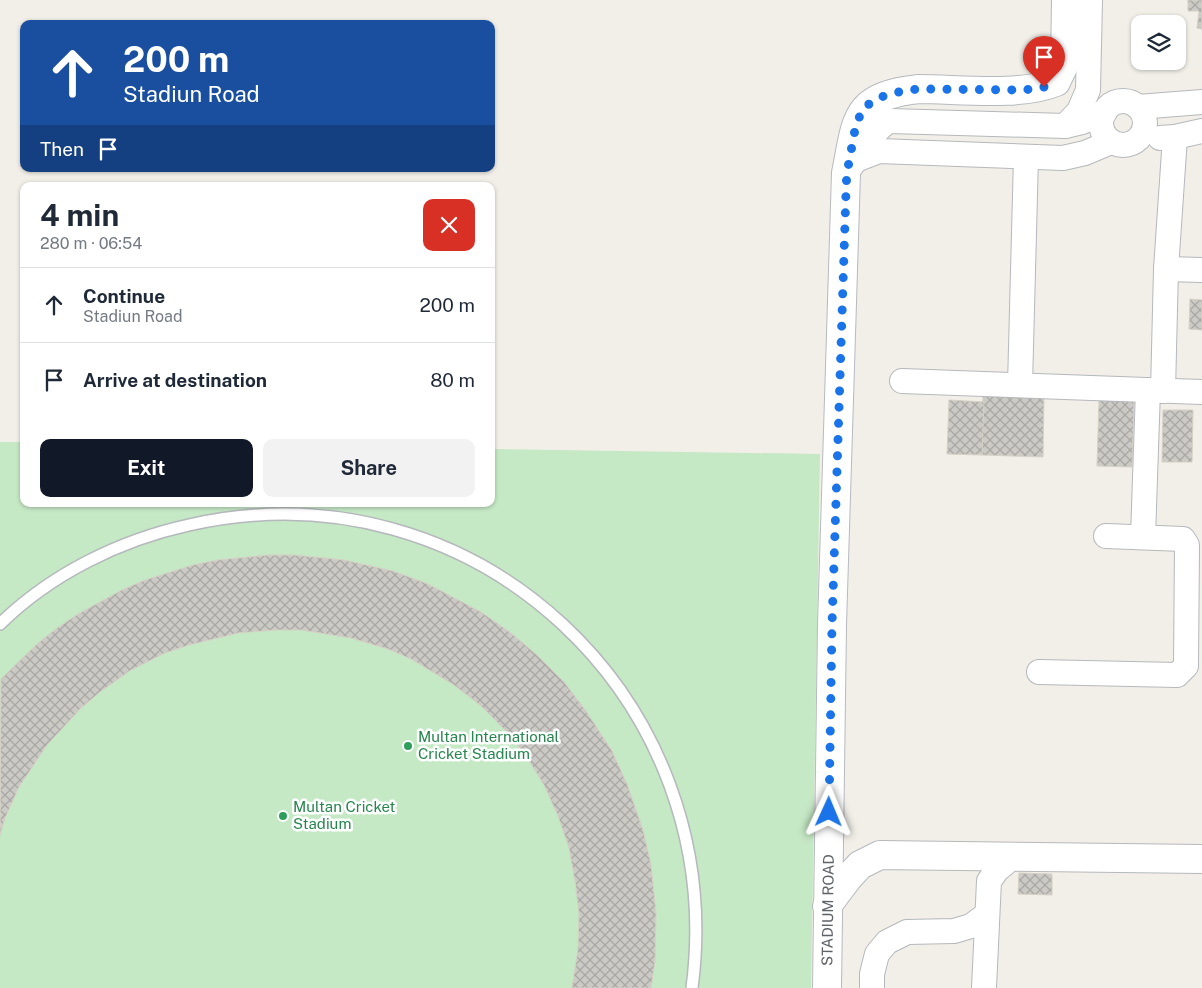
<!DOCTYPE html>
<html lang="en">
<head>
<meta charset="utf-8">
<style>
  :root { --surface:#fff; --page:#f2f2f3; --text:#1f2937; --muted:#747a83; --line:#e0e1e3; --accent:#111827 }
  body { margin:0; font-family:"Public Sans",sans-serif; background:var(--page); color:var(--text); height:100vh; display:flex; flex-direction:column; font-size:19px; white-space:nowrap }
  * { box-sizing:border-box; margin:0 }
  p { font-size:16px; color:var(--muted) }
  .icon { flex:none; width:28px; height:28px; fill:none; stroke:currentColor; stroke-width:2; stroke-linecap:round; stroke-linejoin:round }
  .map { position:relative; flex:1; overflow:hidden }
  .sheet { position:absolute; left:20px; top:182px; width:475px; height:325px; display:flex; flex-direction:column; background:var(--surface); border-radius:10px; box-shadow:0 1px 4px #0004 }
  .sheet>* { flex:none }
  .hud { position:absolute; left:20px; top:20px; width:475px; height:152px; border-radius:10px; box-shadow:0 1px 4px #0004; background:#1a4fa0; color:#fff; overflow:hidden }
  .tools { position:absolute; left:1131px; top:15px; display:grid; gap:10px }
  .tools a { display:grid; place-items:center; width:55px; height:55px; border-radius:10px; background:var(--surface); box-shadow:0 1px 4px #0004; font-size:25px }
  .pin { position:absolute; display:grid; place-items:center; width:42px; height:42px; color:#fff; margin:-51px -21px; border-radius:50% 50% 50% 0; rotate:-45deg; box-shadow:0 0 5px #0007 }
  .pin .icon { rotate:45deg }
  .me { position:absolute; width:55px; margin:-28px; rotate:1deg; stroke-linejoin:round; filter:drop-shadow(0 0 4px #0008) }
  .turn { display:flex; align-items:center; gap:18px; height:105px; padding:0 20px; font-size:22px }
  .turn .icon { width:65px; height:65px; stroke-width:2.5 }
  .turn b { display:block; font-size:35px; line-height:42px }
  .then { display:flex; align-items:center; height:48px; padding:0 20px; background:#0003; gap:10px; font-size:19px }
  .round { display:grid; place-items:center; flex:none; width:52px; height:52px; border-radius:10px; background:var(--page) }
  .head { display:flex; align-items:center; justify-content:space-between; height:85px; padding:0 20px }
  h1 { font-size:30px; font-weight:700; line-height:38px }
  .button { display:flex; gap:10px; margin-top:auto; padding:10px 20px }
  .button a { flex:1; height:58px; border-radius:10px; background:var(--accent); color:#fff; font-size:20px; font-weight:700; line-height:58px; text-align:center }
  .button a+a { background:var(--page); color:var(--text) }
  ul { padding:0; list-style:none }
  li { display:flex; align-items:center; gap:15px; height:75px; padding:0 20px; border-top:1px solid var(--line) }
  li div { flex:1 }
  li b { display:block; font-size:19px }
  li em { font-style:normal }
  .map>svg:first-child { display:block }
  .garden { fill:#c5e8c5 }
  .building { fill:url(#building-cross-hatch); stroke:#d6d1c6 }
  .lines { fill:none; stroke-linecap:round; stroke-linejoin:round }
  .service-casing { stroke:#b5b8bc; stroke-width:14 }
  .minor-casing { stroke:#b5b8bc; stroke-width:26 }
  .tertiary-casing { stroke:#b5b8bc; stroke-width:30 }
  .secondary-casing { stroke:#b6babf; stroke-width:30 }
  .service { stroke:#fff; stroke-width:11 }
  .minor { stroke:#fff; stroke-width:24 }
  .tertiary { stroke:#fff; stroke-width:28 }
  .secondary { stroke:#fff; stroke-width:28 }
  .route { stroke:#1a73e8; stroke-width:9; stroke-dasharray:0 16.2 }
  .leisure-dot { fill:#2e9e5b; stroke:#fff; stroke-width:2 }
  .labels { text-anchor:middle; stroke-width:5; stroke-linejoin:round; paint-order:stroke }
  .leisure-label { font-size:15px; fill:#27864d; stroke:#fff; text-anchor:start }
  .street-label { font-size:15px; fill:#5f6368; stroke:#fff }
</style>
</head>
<body>
<div class="map">
<svg width="1202" height="988" viewBox="0 0 1202 988">
  <defs>
    <pattern id="building-cross-hatch" width="8" height="8" patternUnits="userSpaceOnUse" patternTransform="scale(1.25)"><rect width="8" height="8" fill="#cccac5"/><path d="M0 0l8 8M0 8l8-8" fill="none" stroke="#a9a8a4"/></pattern>
  </defs>
  <rect width="100%" height="100%" fill="#f1efe8"/>
  <path class="garden" d="M 0,442 L 24,442 L 24,504 L 491,504 L 491,449 L 820,454 L 811,988 L 0,988 Z"/>
  <g class="building">
    <path d="M 1188,0 L 1202,0 L 1202,29 L 1197,28 L 1199,11 L 1188,11 Z"/>
    <path d="M 1190,299 L 1202,300 L 1202,330 L 1189,329 Z"/>
    <path d="M 983,396 L 1044,396 L 1043,457 L 982,455 Z"/>
    <path d="M 949,400 L 984,402 L 982,455 L 947,454 Z"/>
    <path d="M 1099,400 L 1134,402 L 1132,467 L 1097,466 Z"/>
    <path d="M 1163,410 L 1193,410 L 1192,462 L 1162,462 Z"/>
    <path d="M 268,555 L 294,555 L 344,560 L 393,571 L 428,584 L 481,612 L 511,633 L 538,656 L 564,682 L 586,711 L 612,751 L 627,784 L 643,830 L 651,865 L 656,913 L 655,961 L 651,988 L 572,988 L 578,948 L 579,914 L 575,881 L 569,848 L 558,816 L 544,785 L 526,756 L 505,730 L 481,706 L 454,685 L 411,659 L 388,649 L 351,638 L 301,630 L 276,630 L 238,633 L 189,645 L 165,653 L 131,670 L 100,692 L 81,708 L 47,745 L 19,787 L 5,818 L 0,835 L 1,679 L 37,644 L 57,628 L 78,614 L 122,590 L 145,580 L 193,565 L 218,560 Z"/>
    <path d="M 1019,873 L 1052,874 L 1052,895 L 1018,894 Z"/>
  </g>
  <g class="lines">
    <g class="service-casing">
      <path id="service" d="M 0,624 C 51,574 120,540 189,525 C 475,460 730,699 692,988"/>
    </g>
    <g class="minor-casing">
      <g id="minor">
        <circle cx="1123" cy="123" r="22"/>
        <path d="M 1138,107 L 1202,102"/>
        <path d="M 1065,126 L 1079,111 L 1088,90 L 1090,0"/>
        <path d="M 1160,138 L 1175,137 L 1202,131"/>
        <path d="M 858,159 L 879,151 L 1063,158 L 1085,153 L 1111,142"/>
        <path d="M 846,173 C 859,158 874,127 890,121 L 1065,126 L 1082,122 L 1105,112"/>
        <path d="M 1166,269 L 1202,270"/>
        <path d="M 902,381 L 1202,392"/>
        <path d="M 1020,385 L 1026,157"/>
        <path d="M 1163,391 L 1166,269 L 1175,137"/>
        <path d="M 1143,537 L 1148,390"/>
        <path d="M 1039,672 L 1177,675 L 1186,666 L 1187,545 L 1183,539 L 1106,536"/>
        <path d="M 872,988 L 872,974 L 877,954 L 887,942 L 907,932 L 954,931 L 971,926 L 986,915"/>
        <path d="M 984,988 L 989,881 L 997,870 L 1014,856"/>
      </g>
    </g>
    <g class="tertiary-casing">
      <path id="tertiary" d="M 827,906 L 848,878 L 860,865 L 880,855 L 1202,859"/>
    </g>
    <g class="secondary-casing">
      <g id="secondary">
        <path id="s1" d="M 827,988 L 832,625 L 846,173 C 857,117 854,96 919,89 C 958,89 1020,97 1056,82 L 1065,63 L 1066,0"/>
      </g>
    </g>
    <use href="#service" class="service"/>
    <use href="#minor" class="minor"/>
    <use href="#tertiary" class="tertiary"/>
    <use href="#secondary" class="secondary"/>
  </g>
  <g class="lines">
    <path class="route" d="M 829,812 L 832,625 L 846,192 C 846,176 849,161 852,146 C 854,134 856,122 862,112 C 872,95 901,91 918,89 L 1024,90 L 1044,87"/>
  </g>
  <g class="leisure-dot">
    <circle cx="408" cy="746" r="5"/>
    <circle cx="283" cy="816" r="5"/>
  </g>
  <g class="labels">
    <g class="leisure-label">
      <text x="418" y="742">Multan International<tspan x="418" dy="17">Cricket Stadium</tspan></text>
      <text x="293" y="812">Multan Cricket<tspan x="293" dy="17">Stadium</tspan></text>
    </g>
    <g class="street-label">
      <text dy="5" stroke="none"><textPath href="#s1" startOffset="78">STADIUM ROAD</textPath></text>
    </g>
  </g>
</svg>
<div class="tools">
<a><svg class="icon" aria-label="layers" viewBox="0 0 24 24"><path d="M12 4l9 5-9 5-9-5zM3 14l9 5 9-5"/></svg></a>
</div>
<div class="pin" style="left:1044px;top:87px;background:#d93025"><svg class="icon" aria-label="arrive" viewBox="0 0 24 24"><path d="M6 21V4h12l-3 4 3 4H6"/></svg></div>
<svg class="me" style="left:829px;top:812px" viewBox="-20 -20 40 40"><path d="M0-17L14 15 0 8-14 15z" fill="#1a73e8" stroke="#fff" stroke-width="4"/></svg>
<div class="hud">
<div class="turn"><svg class="icon" aria-label="ahead" viewBox="0 0 24 24"><path d="M12 20V5M6 11l6-6 6 6"/></svg><div><b>200 m</b>Stadiun Road</div></div>
<div class="then">Then<svg class="icon" aria-label="arrive" viewBox="0 0 24 24"><path d="M6 21V4h12l-3 4 3 4H6"/></svg></div>
</div>
<section class="sheet">
<div class="head"><div><h1>4 min</h1><p>280 m · 06:54</p></div><a class="round" style="background:#d93025;color:#fff"><svg class="icon" aria-label="close" viewBox="0 0 24 24"><path d="M6 6l12 12M18 6L6 18"/></svg></a></div>
<ul>
<li><svg class="icon" aria-label="ahead" viewBox="0 0 24 24"><path d="M12 20V5M6 11l6-6 6 6"/></svg><div><b>Continue</b><p>Stadiun Road</p></div><em>200 m</em></li>
<li><svg class="icon" aria-label="arrive" viewBox="0 0 24 24"><path d="M6 21V4h12l-3 4 3 4H6"/></svg><div><b>Arrive at destination</b></div><em>80 m</em></li>
</ul>
<div class="button"><a>Exit</a><a>Share</a></div>
</section>
</div>
</body>
</html>
